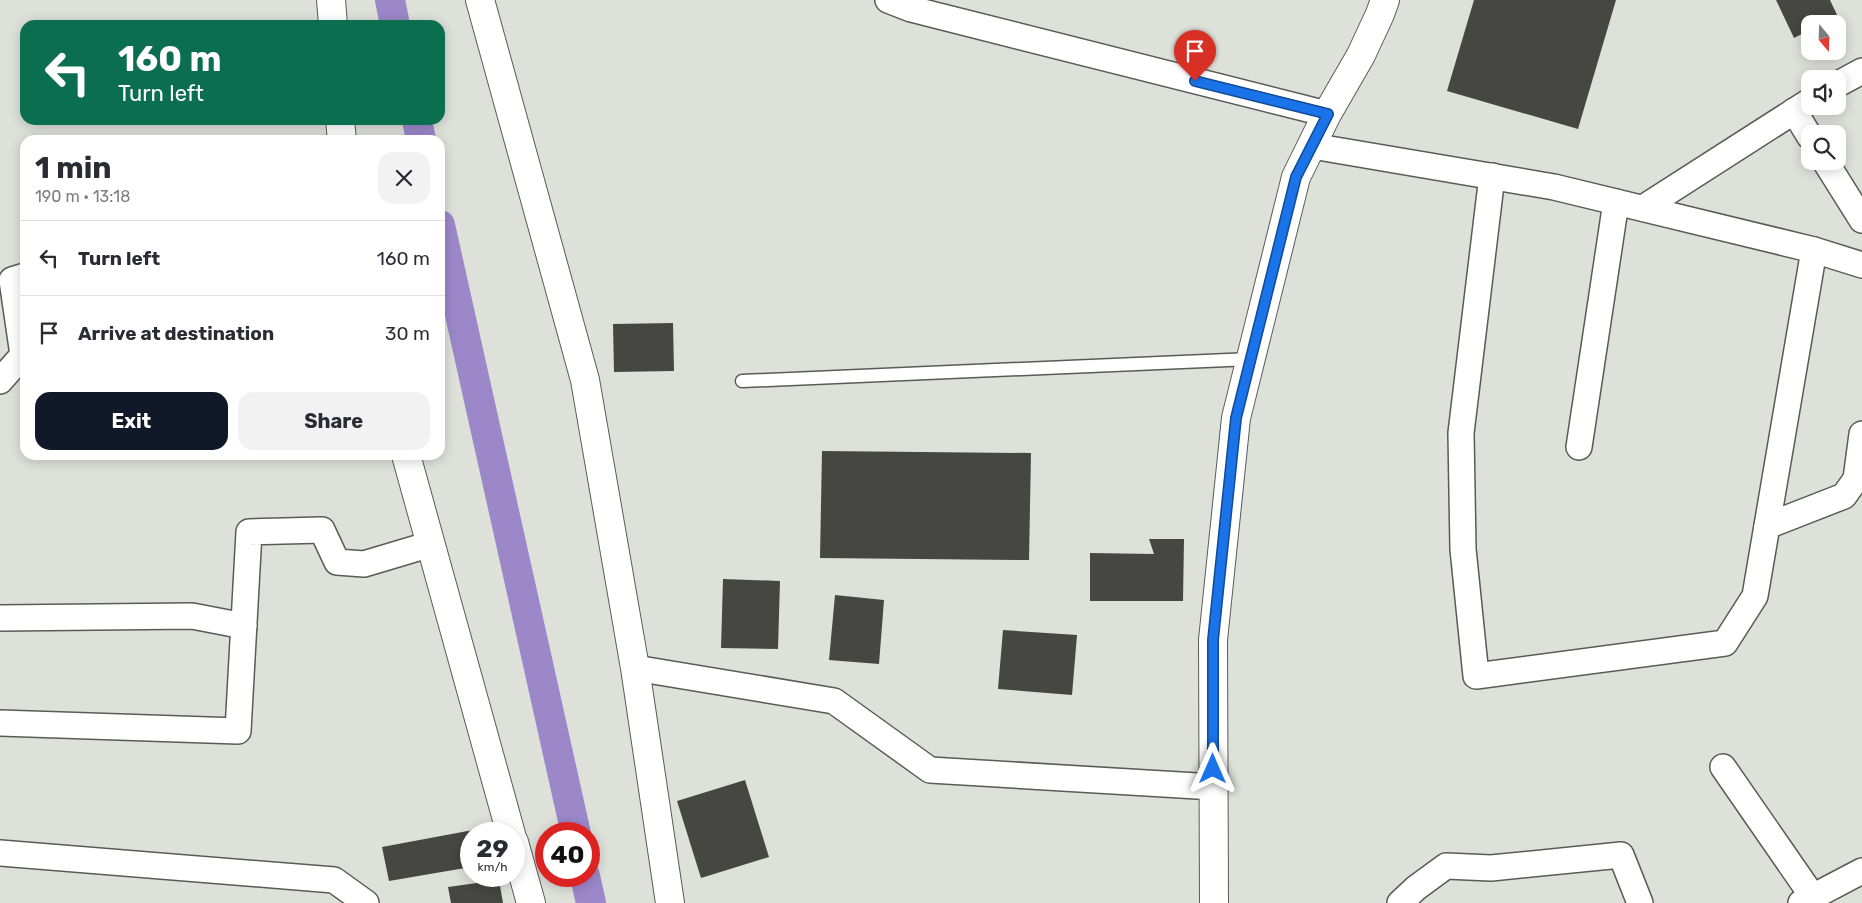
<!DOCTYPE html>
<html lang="en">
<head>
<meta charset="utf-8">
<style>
  :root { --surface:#fff; --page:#f2f2f3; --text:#2b2b33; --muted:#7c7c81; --line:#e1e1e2; --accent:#111827 }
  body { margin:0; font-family:Rubik,sans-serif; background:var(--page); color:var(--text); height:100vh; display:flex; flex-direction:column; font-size:19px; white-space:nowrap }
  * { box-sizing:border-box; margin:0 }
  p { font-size:16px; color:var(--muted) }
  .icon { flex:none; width:28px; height:28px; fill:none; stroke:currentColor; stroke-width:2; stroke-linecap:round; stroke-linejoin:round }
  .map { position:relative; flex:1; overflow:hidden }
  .panel { position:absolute; left:20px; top:135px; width:425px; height:325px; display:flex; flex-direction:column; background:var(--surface); border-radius:15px; box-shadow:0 2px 12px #0003 }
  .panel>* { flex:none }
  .banner { position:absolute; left:20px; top:20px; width:425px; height:105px; border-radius:15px; box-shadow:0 2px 12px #0003; background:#0b6e4f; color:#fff; overflow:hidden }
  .needle { width:32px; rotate:161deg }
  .buttons { position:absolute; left:1801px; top:15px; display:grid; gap:10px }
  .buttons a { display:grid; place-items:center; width:45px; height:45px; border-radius:10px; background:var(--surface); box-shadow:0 2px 12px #0003; font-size:25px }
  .speed { position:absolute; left:460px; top:822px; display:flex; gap:10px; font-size:25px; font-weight:700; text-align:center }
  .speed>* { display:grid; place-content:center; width:65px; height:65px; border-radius:50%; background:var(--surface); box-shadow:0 2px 12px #0003; line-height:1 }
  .speed small { font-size:12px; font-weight:400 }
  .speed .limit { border:8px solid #d22; background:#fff; color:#111 }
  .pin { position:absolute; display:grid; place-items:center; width:42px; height:42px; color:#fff; margin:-51px -21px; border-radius:50% 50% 50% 0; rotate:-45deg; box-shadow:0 0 5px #0007 }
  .pin .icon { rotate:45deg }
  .me { position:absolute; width:55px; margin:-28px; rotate:0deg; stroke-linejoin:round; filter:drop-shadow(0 0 4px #0008) }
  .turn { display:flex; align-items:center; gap:18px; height:105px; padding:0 15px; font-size:22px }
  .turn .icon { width:65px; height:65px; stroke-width:2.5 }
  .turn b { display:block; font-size:35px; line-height:42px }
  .round { display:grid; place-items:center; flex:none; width:52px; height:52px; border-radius:15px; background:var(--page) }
  .overview { display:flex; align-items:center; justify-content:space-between; height:85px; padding:0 15px }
  h1 { font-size:30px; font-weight:700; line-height:38px }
  .button { display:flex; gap:10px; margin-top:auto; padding:10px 15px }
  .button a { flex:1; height:58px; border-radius:15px; background:var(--accent); color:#fff; font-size:20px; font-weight:700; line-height:58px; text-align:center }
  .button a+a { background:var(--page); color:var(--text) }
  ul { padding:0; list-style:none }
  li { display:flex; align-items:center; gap:15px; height:75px; padding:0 15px; border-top:1px solid var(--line) }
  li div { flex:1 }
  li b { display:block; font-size:19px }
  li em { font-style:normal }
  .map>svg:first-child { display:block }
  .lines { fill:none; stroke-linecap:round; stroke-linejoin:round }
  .canal { stroke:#9c87c9; stroke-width:30 }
  .building { fill:#464743 }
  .lane-casing { stroke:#595b56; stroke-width:15 }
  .street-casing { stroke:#595b56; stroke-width:28 }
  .secondary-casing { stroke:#595b56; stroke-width:30 }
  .lane { stroke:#fff; stroke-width:12 }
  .street { stroke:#fff; stroke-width:25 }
  .secondary { stroke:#fff; stroke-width:28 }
  .route-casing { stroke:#114b97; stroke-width:12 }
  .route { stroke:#1a73e8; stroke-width:9 }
</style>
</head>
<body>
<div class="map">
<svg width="1862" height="903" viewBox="0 0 1862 903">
  <rect width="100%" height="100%" fill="#dee0da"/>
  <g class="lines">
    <g class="canal">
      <path d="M 390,0 L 395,25"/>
      <path d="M 417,120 L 421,140"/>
      <path d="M 440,225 L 576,834"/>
      <path d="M 585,876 L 591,903"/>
    </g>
  </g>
  <g class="building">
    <path d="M 1474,0 L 1616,0 L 1578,129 L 1447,91 Z"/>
    <path d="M 1776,0 L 1830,0 L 1838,17 L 1824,24 L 1810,24 L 1810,30 L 1794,38 Z"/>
    <path d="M 673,323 L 674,371 L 614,372 L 613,324 Z"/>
    <path d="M 822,451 L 1031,453 L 1029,560 L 820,558 Z"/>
    <path d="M 1149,539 L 1184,539 L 1183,601 L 1090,601 L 1090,553 L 1154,554 Z"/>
    <path d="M 723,579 L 780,581 L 778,649 L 721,648 Z"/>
    <path d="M 835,595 L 884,600 L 879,664 L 829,660 Z"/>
    <path d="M 1003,630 L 1077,635 L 1072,695 L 998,689 Z"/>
    <path d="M 745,780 L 769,857 L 701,878 L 677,801 Z"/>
    <path d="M 473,830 L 474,834 L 471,834 L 471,867 L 389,881 L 382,847 Z"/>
    <path d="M 499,880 L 503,903 L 451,903 L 448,887 Z"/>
  </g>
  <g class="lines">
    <g class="lane-casing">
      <path id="lane" d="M 742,381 L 1251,359"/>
    </g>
    <g class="street-casing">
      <g id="street">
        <path d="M 888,0 L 911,9 L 1327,114"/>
        <path d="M 1838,84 L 1862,71"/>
        <path d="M 1794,111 L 1810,137"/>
        <path d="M 1312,146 L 1554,187 L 1814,250 L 1862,265"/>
        <path d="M 1825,161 L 1862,220"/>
        <path d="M 1492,176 L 1461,433 L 1463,549 L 1476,676 L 1725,643 L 1755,596 L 1814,250"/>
        <path d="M 1643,208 L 1810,101"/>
        <path d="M 0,381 L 23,355 L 12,280 L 25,276"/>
        <path d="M 1579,447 L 1616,202"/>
        <path d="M 1767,526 L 1844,496 L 1856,479 L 1862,434"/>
        <path d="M 0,618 L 192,616 L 244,626"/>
        <path d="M 635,668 L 834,701 L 930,770 L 1214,787"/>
        <path d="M 0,723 L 238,731 L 249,532 L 322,530 L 337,562 L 364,564 L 431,544"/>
        <path d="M 1723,767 L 1813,897"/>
        <path d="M 0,853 L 334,880 L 366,903"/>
        <path d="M 1400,903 L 1416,888 L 1446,866 L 1491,868 L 1621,855 L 1640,903"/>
        <path d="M 1801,903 L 1862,871"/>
      </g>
    </g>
    <g class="secondary-casing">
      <g id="secondary">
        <path d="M 331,0 L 333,25"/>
        <path d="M 480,0 L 585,380 L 635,668 L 670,903"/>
        <path d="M 340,120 L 342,140"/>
        <path d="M 406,455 L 511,834"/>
        <path d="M 514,842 L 531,903"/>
        <path d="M 1214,903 L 1213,640 L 1236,418 L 1296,177 L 1327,114 L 1361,55 L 1380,14 L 1385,0"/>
      </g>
    </g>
    <use href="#lane" class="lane"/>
    <use href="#street" class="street"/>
    <use href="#secondary" class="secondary"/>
  </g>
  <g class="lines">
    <g class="route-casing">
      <path id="route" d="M 1195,81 L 1328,114 L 1296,177 L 1236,418 L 1213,640 L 1213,769"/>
    </g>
    <use href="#route" class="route"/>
  </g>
</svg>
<div class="buttons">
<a><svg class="needle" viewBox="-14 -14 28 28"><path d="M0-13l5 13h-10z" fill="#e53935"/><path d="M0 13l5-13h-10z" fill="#7c7c81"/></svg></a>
<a><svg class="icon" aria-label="sound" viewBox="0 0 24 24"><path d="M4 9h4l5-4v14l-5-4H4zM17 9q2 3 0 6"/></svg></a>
<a><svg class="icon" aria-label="search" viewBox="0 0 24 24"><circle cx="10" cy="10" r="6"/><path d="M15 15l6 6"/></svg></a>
</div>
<div class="speed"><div>29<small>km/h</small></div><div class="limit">40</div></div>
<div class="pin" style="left:1195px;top:81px;background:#d93025"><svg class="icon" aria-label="arrive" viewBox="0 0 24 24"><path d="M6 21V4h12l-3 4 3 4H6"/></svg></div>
<svg class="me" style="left:1213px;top:769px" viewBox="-20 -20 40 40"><path d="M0-17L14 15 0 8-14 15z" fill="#1a73e8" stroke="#fff" stroke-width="4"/></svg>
<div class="banner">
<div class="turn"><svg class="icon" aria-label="left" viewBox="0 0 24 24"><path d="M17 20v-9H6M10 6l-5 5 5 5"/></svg><div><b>160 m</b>Turn left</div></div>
</div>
<section class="panel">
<div class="overview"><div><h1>1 min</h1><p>190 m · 13:18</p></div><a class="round"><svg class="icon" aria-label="close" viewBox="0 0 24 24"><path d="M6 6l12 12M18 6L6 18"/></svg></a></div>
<ul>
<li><svg class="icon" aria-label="left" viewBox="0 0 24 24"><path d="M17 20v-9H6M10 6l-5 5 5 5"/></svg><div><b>Turn left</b></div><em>160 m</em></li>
<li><svg class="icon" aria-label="arrive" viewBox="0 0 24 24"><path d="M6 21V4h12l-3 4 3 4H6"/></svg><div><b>Arrive at destination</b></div><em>30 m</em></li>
</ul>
<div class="button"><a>Exit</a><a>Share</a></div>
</section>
</div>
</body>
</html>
